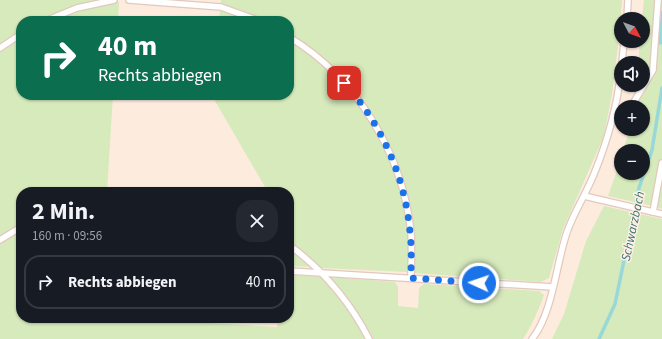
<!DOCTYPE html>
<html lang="de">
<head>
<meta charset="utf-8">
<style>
  :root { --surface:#171b24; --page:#242831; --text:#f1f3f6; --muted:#9ea1a6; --line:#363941 }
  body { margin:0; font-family:"Source Sans 3",sans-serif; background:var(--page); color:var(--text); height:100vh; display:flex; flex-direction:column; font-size:15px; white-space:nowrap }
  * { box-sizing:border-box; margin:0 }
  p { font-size:13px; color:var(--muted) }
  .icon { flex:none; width:22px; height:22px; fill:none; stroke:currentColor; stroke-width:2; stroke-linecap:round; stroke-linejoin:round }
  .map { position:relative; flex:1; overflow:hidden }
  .side { position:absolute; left:16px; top:187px; width:278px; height:136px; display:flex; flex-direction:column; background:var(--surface); border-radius:16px; box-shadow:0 1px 3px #0004 }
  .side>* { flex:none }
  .guide { position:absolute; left:16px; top:16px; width:278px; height:84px; border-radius:16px; box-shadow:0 1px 3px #0004; background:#0b6e4f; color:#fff; overflow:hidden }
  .needle { width:26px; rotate:131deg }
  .controls { position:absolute; left:614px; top:12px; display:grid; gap:8px }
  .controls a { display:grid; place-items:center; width:36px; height:36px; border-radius:50%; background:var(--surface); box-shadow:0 1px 3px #0004; font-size:20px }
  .pin { position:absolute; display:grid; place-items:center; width:34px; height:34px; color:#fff; margin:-17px; border-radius:8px; box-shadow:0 2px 6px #0006 }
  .me { position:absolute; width:44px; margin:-22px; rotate:273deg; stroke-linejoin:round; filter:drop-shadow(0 0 3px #0008) }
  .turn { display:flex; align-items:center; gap:14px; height:84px; padding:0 16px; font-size:18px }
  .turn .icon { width:52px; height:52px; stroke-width:2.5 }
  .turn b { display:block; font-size:28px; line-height:34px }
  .round { display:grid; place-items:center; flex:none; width:42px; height:42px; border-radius:16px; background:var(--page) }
  .summary { display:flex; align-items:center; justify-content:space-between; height:68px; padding:0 16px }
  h1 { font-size:24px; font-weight:700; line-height:30px }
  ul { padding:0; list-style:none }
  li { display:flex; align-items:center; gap:12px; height:54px; margin:0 8px 6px; padding:0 8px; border:2px solid var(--line); border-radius:16px }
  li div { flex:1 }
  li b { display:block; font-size:15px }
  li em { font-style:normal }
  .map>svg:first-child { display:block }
  .green { fill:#d6eabc }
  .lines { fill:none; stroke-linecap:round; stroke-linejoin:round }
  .stream { stroke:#98d8d8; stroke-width:3.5 }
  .lane-casing { stroke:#e3c8bd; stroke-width:8 }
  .lane { stroke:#fff; stroke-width:5.5 }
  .route { stroke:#1a73e8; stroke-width:7; stroke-dasharray:0 12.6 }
  .labels { text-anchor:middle; stroke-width:3; stroke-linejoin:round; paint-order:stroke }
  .water-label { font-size:13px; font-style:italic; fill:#377272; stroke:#fff0e4 }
</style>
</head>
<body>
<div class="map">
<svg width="662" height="339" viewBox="0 0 662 339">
  <rect width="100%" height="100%" fill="#fdecde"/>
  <g class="green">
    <path d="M 0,0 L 97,0 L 68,9 L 38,21 L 21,21 L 21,30 L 0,44 Z"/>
    <path d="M 221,0 L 622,0 L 620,29 L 612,94 L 604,136 L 563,229 L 549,278 L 541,282 L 413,273 C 413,255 413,236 411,218 C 401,139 353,76 289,33 L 289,21 L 267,21 L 241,10 L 220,4 Z"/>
    <path d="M 644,0 L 662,0 L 662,160 L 653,206 L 608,196 L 621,159 L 621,173 L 643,173 L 643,151 L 623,151 L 630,129 L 643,129 L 643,107 L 634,107 L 636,85 L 643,85 L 643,63 L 638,63 L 640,41 L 643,41 L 642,19 Z"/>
    <path d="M 119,2 L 118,21 L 50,21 L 92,6 Z"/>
    <path d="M 220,9 L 255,21 L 219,21 Z"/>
    <path d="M 21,36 L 21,95 L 113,95 L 107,192 L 21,192 L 21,224 L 0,237 L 0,50 Z"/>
    <path d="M 289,38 L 323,63 L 357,100 L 382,140 L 402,192 L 407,219 L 409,249 L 408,272 L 321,268 L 289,242 L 289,192 L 268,192 L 215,101 L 215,95 L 289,95 Z"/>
    <path d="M 662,165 L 662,209 L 654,206 Z"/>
    <path d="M 604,206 L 662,219 L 662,339 L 552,339 L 564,314 L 586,241 Z"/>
    <path d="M 21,229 L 21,318 L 123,318 L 277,327 L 278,318 L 289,318 L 289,275 L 323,277 L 341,297 L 368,339 L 0,339 L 0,242 Z"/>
    <path d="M 289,248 L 313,267 L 289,266 Z"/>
    <path d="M 330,277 L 395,282 L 398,287 L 398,306 L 418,308 L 419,288 L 424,284 L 539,291 L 544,295 C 538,311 532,325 523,339 L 373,339 C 361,316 347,297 330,277 Z"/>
  </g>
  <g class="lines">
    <g class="stream">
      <path d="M 662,12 L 660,43 L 662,42"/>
      <path d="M 599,339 L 615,304 L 639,188 L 652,150 L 662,88"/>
    </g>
    <g class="lane-casing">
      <g id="lane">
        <path d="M 129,0 L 221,7 L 260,21"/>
        <path d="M 627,19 L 628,0"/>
        <path d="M 45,21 L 77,8 L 114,0"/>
        <path d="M 289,37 C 357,78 403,154 411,233 C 412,248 411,263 411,278"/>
        <path d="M 0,48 L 21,34"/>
        <path d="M 622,63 L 624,41"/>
        <path d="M 632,105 L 653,70 L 658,0"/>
        <path d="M 584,196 L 662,214"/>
        <path d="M 653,212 L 662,163"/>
        <path d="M 0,240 L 21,227"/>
        <path d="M 289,245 C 323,270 350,302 369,339"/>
        <path d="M 289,271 L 553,287"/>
        <path d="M 532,339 C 553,313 556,264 567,232 C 574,212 586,194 594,174 C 608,140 617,107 621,71"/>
      </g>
    </g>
    <use href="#lane" class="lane"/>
  </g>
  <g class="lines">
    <path class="route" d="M 344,83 C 382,124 405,177 410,232 C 412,248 411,263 411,278 L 479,283"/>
  </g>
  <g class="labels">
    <g class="water-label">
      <text transform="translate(632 226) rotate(-78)" y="5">Schwarzbach</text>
    </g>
  </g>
</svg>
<div class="controls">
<a><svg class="needle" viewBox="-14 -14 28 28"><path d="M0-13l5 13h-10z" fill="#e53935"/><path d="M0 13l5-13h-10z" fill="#9ea1a6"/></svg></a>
<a><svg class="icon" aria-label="sound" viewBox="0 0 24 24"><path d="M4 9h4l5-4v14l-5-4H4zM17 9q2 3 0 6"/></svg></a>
<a>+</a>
<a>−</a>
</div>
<div class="pin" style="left:344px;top:83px;background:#d93025"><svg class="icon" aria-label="arrive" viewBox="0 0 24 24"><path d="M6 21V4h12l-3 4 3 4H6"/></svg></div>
<svg class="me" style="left:479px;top:283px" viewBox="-20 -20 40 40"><circle r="17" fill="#1a73e8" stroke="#fff" stroke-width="3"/><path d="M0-11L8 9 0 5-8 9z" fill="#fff"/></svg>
<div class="guide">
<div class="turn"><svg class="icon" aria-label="right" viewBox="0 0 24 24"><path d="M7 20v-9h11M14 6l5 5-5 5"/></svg><div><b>40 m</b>Rechts abbiegen</div></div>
</div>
<section class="side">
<div class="summary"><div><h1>2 Min.</h1><p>160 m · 09:56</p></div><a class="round"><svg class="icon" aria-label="close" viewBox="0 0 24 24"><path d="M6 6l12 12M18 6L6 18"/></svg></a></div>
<ul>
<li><svg class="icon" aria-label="right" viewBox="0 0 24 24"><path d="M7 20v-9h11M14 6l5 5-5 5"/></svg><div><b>Rechts abbiegen</b></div><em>40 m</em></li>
</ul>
</section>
</div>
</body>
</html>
